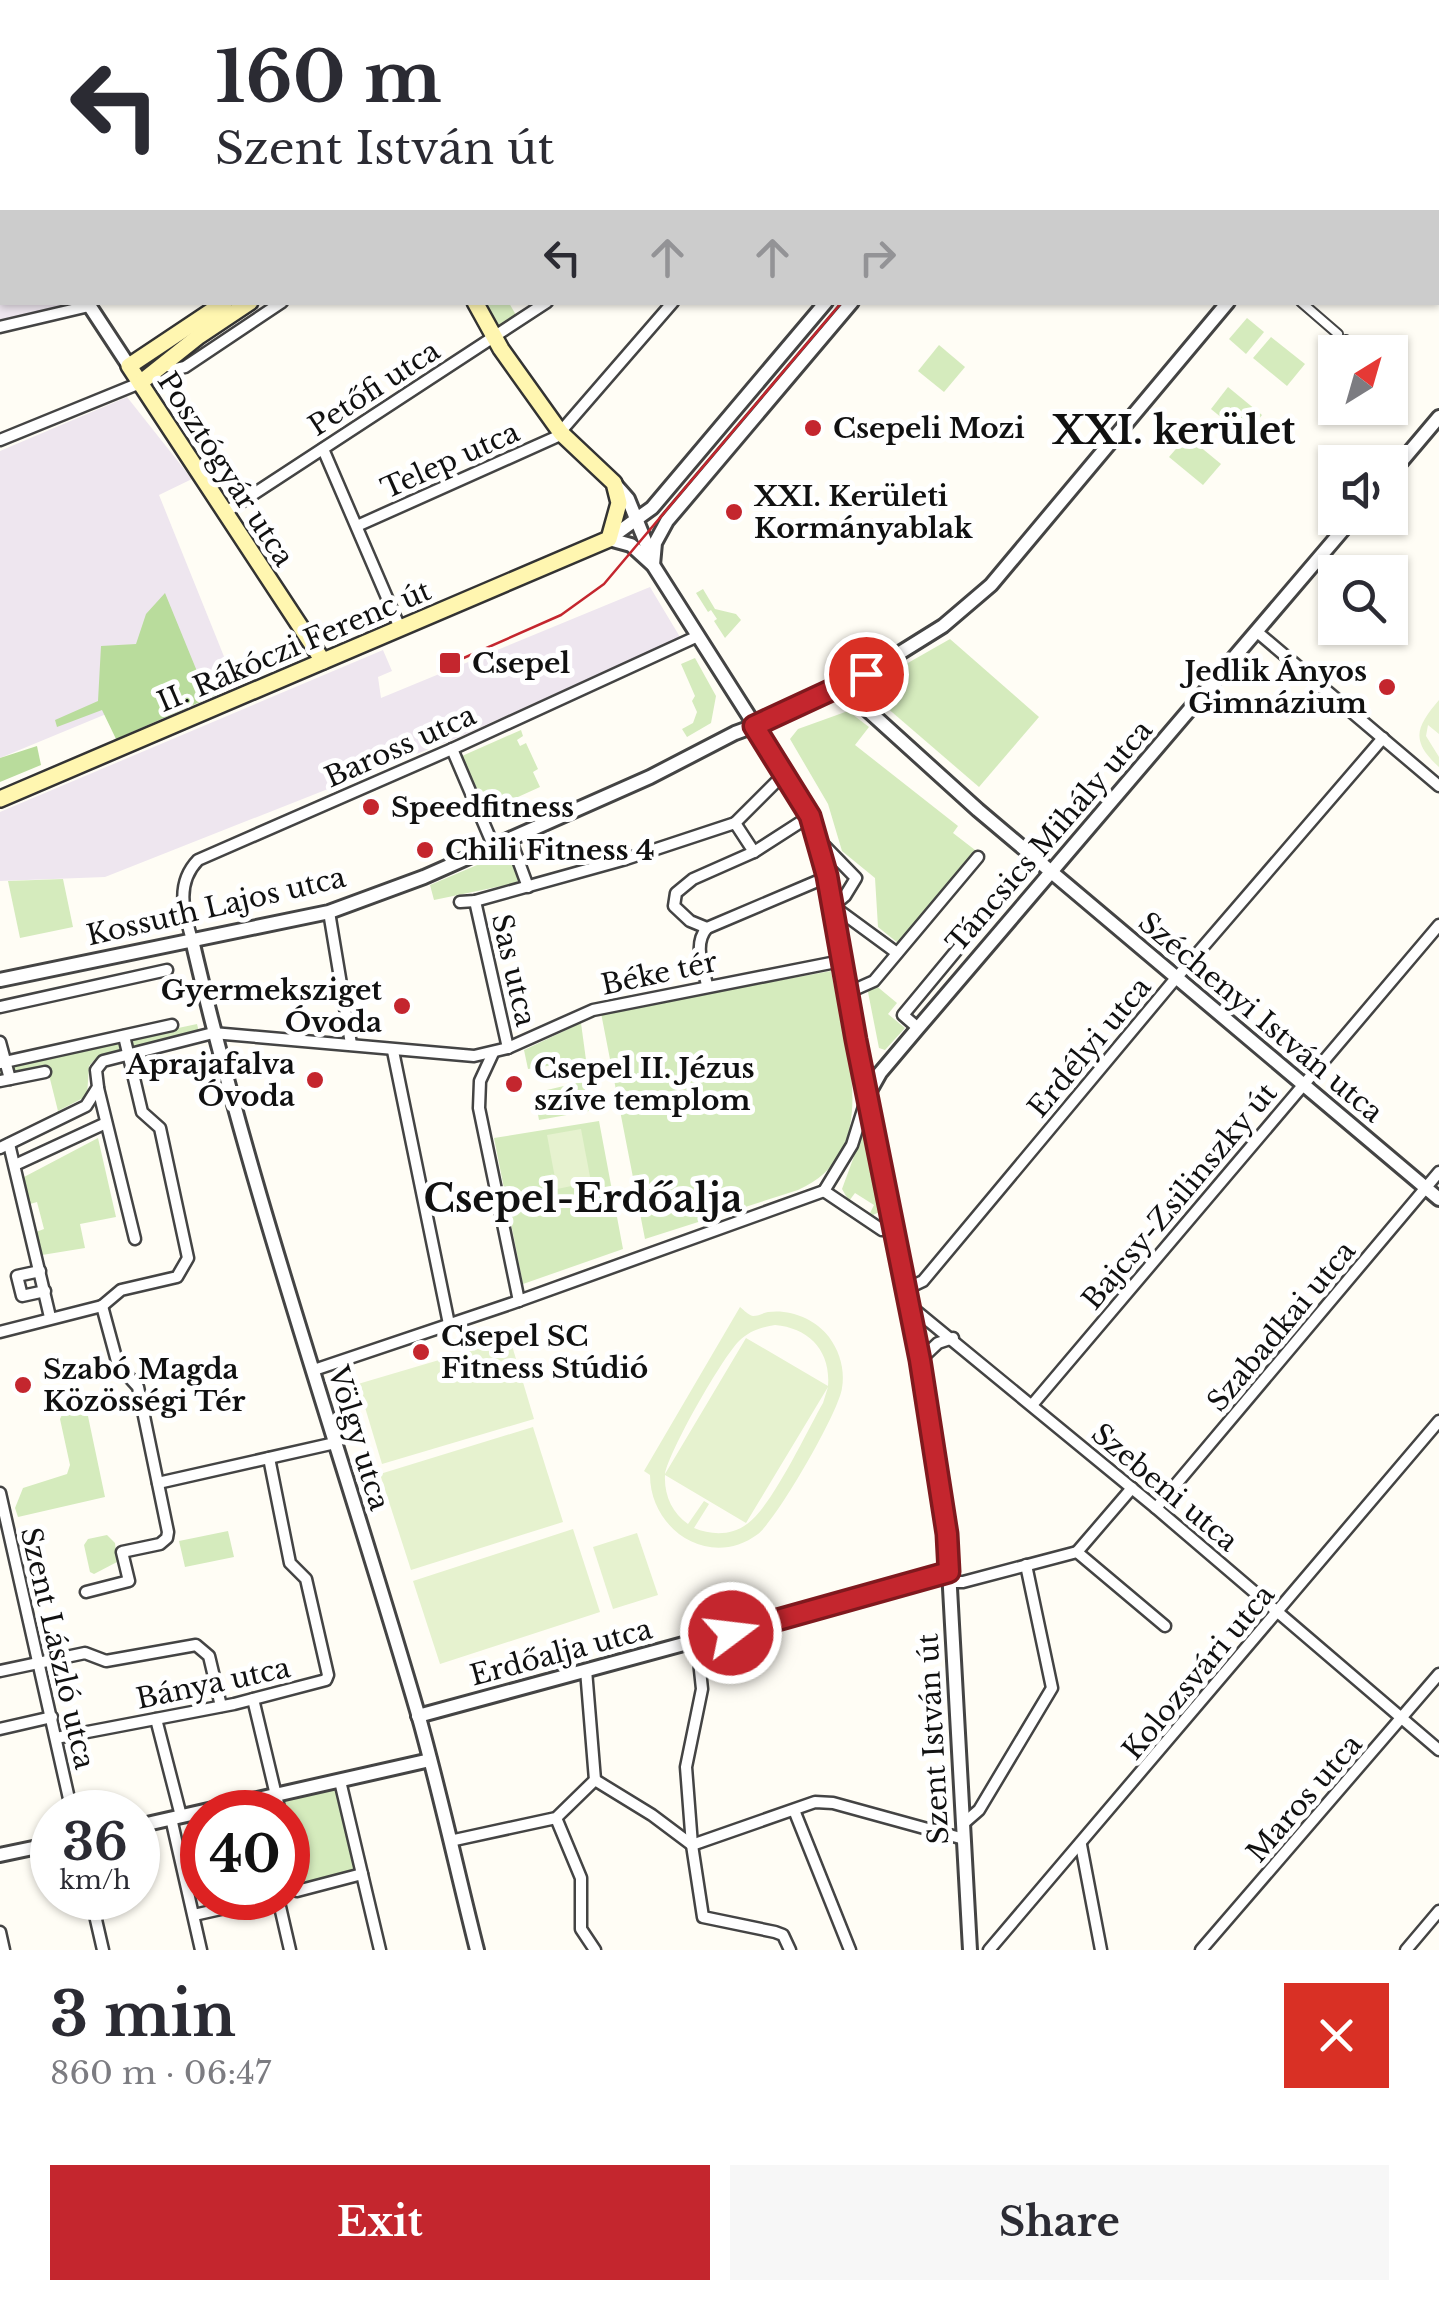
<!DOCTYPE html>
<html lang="en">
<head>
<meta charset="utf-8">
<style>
  :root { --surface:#fff; --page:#f7f7f7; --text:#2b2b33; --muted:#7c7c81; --accent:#c4262e }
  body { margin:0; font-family:"Libre Baskerville",serif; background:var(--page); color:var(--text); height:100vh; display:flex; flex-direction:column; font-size:38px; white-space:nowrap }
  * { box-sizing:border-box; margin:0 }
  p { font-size:32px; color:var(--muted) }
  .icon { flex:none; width:55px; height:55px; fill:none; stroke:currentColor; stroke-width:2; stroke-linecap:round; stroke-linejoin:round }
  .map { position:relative; height:1950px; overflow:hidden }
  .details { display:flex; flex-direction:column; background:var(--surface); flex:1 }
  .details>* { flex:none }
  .guide { position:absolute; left:0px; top:0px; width:1440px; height:305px; box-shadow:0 2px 8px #0004; background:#fff; color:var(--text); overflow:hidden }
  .needle { width:65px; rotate:37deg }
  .controls { position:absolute; left:1318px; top:335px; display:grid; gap:20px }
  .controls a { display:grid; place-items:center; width:90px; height:90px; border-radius:0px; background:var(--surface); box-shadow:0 2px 8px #0004; font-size:50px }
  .speed { position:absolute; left:30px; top:1790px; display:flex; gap:20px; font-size:50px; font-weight:700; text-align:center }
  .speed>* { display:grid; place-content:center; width:130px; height:130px; border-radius:50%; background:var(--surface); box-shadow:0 2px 8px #0004; line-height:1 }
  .speed small { font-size:25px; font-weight:400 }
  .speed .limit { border:15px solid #d22; background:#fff; color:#111 }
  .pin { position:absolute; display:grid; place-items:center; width:85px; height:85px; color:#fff; margin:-42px; border:5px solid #fff; border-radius:50%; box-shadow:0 2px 10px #0007 }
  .me { position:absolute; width:110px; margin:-55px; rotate:75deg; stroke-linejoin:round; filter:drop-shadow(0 0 8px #0008) }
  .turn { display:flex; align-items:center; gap:35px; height:210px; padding:0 50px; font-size:45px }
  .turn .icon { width:130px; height:130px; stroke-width:2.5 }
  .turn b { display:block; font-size:70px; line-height:85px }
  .lanes { display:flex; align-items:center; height:95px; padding:0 50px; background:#0003; justify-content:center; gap:50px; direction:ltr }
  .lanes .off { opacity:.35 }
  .round { display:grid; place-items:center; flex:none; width:105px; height:105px; border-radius:0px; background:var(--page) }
  .summary { display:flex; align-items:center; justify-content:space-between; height:170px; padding:0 50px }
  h1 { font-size:60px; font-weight:700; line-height:75px }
  .button { display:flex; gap:20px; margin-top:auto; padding:20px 50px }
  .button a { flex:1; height:115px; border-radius:0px; background:var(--accent); color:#fff; font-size:40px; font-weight:700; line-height:115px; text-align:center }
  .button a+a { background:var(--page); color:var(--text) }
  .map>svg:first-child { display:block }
  .industrial { fill:#eee6ef }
  .green { fill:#d5ebbd }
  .forest { fill:#b9dc9c }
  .pitch { fill:#e6f2cf; fill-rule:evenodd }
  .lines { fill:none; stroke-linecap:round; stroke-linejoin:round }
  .pedestrian-casing { stroke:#444; stroke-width:12 }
  .minor-casing { stroke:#444; stroke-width:15 }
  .tertiary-casing { stroke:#444; stroke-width:18 }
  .secondary-casing { stroke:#333; stroke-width:20 }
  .pedestrian { stroke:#fff; stroke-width:8 }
  .minor { stroke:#fff; stroke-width:10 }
  .tertiary { stroke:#fff; stroke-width:12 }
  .secondary { stroke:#fff6b0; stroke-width:15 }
  .tram { stroke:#c4262e; stroke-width:2.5 }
  .route-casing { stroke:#7f191e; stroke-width:25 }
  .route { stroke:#c4262e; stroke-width:18 }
  .poi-dot { fill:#c4262e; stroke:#fff; stroke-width:4 }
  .labels { text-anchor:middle; stroke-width:10; stroke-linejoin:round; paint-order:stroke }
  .street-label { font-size:28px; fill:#111; stroke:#fff }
  .poi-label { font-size:28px; font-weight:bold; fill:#111; stroke:#fff; text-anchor:start }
  .district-label { font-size:38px; font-weight:bold; fill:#111; stroke:#fff }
</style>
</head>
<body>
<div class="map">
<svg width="1439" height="1950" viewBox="0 0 1439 1950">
  <rect width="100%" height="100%" fill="#fffdf5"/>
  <g class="industrial">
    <path d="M 0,2 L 2,302 L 80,304 L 0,325 Z"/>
    <path d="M 127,397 L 192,479 L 159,495 L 227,664 L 0,758 L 0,451 Z"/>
    <path d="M 650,587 L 680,637 L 457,738 L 105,877 L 0,881 L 0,812 L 383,650 L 392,671 L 378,677 L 381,698 Z"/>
  </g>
  <g class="green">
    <path d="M 481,303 L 509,303 L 516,315 L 501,325 L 491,321 Z"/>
    <path d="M 1247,318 L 1264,332 L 1246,354 L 1229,339 Z"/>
    <path d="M 1271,337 L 1305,364 L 1287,386 L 1253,358 Z"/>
    <path d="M 939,345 L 965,367 L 944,392 L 918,371 Z"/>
    <path d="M 1228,387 L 1262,415 L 1245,437 L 1211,409 Z"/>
    <path d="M 1187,436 L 1221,464 L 1203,485 L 1169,457 Z"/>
    <path d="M 703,589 L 715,609 L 736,614 L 741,620 L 725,638 L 714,621 L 717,619 L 711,610 L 708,612 L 696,593 Z"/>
    <path d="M 950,639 L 1039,717 L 979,787 L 864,688 Z"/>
    <path d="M 695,658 L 716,696 L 711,723 L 687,737 L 682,729 L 693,723 L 697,712 L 692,701 L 695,696 L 681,664 Z"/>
    <path d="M 848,711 L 869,727 L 855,745 L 958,826 L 953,833 L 975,850 L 898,943 L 878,927 L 875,878 L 842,851 L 828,804 L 790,739 L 798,729 Z"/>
    <path d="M 521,730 L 523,736 L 517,740 L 520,746 L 526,743 L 538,769 L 533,772 L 540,787 L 487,811 L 462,756 Z"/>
    <path d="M 510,851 L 520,877 L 516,883 L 434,900 L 430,885 Z"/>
    <path d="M 63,879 L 73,927 L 20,938 L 8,881 Z"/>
    <path d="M 831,971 C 844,1044 886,1151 798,1190 L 645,1239 L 601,1013 Z"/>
    <path d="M 874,984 L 897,1003 L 888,1014 L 905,1028 L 885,1050 L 879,1048 L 868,992 Z"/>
    <path d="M 581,1023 L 586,1060 L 528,1069 L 524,1050 Z"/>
    <path d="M 197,1024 L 199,1032 L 97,1057 L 89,1066 L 87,1096 L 58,1111 L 47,1067 L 0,1076 L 0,1066 Z"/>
    <path d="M 581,1082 L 584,1084 L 589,1111 L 539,1120 L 534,1093 Z"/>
    <path d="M 599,1121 L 623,1249 L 523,1284 L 494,1138 Z"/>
    <path d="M 867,1121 L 886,1209 L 873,1215 L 870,1213 L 874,1205 L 855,1193 L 849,1201 L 842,1189 Z"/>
    <path d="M 98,1138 L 116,1217 L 80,1224 L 85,1248 L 42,1255 L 36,1232 L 44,1229 L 37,1202 L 30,1204 L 24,1177 Z"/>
    <path d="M 85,1402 L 105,1497 L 18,1517 L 15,1508 L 23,1488 L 67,1474 L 70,1465 L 60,1419 L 67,1404 Z"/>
    <path d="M 228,1531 L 234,1557 L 185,1567 L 179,1541 Z"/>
    <path d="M 107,1535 L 115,1543 L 117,1562 L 94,1574 L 90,1572 L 84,1545 L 88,1539 Z"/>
    <path d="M 340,1781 L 362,1874 L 297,1891 L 288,1851 L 288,1812 L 281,1812 L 275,1795 Z"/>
  </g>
  <g class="forest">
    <path d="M 165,593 L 203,686 L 231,678 L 232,688 L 116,739 L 102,710 L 57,727 L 55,720 L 98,701 L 101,646 L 136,644 L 146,614 Z"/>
    <path d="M 37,746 L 41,765 L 0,782 L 0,758 Z"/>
  </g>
  <g class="pitch">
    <path d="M 1439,700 L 1439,734 L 1428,725 L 1426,736 L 1439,757 L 1439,767 C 1410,741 1416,727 1439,700 Z"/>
    <path d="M 581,1129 L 591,1182 L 557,1189 L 547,1135 Z"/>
    <path d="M 740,1307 C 744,1310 748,1315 753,1316 C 758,1316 763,1313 768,1312 C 791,1309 815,1319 829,1337 C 840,1352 845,1370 842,1388 C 839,1412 777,1519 758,1534 C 710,1570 650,1530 650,1475 L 644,1471 ZM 775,1325 C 809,1328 831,1351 828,1386 L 746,1338 L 665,1474 C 669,1451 722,1358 739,1341 C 749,1331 761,1327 775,1325 ZM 828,1387 L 823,1403 C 807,1431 771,1508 747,1524 C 731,1536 711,1535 694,1528 L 709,1504 L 704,1501 L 688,1524 C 672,1513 664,1495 665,1475 L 746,1523 Z"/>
    <path d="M 510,1339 L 534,1419 L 382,1464 L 358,1384 Z"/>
    <path d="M 533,1427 L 563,1522 L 411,1570 L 380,1474 Z"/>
    <path d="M 573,1529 L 600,1612 L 440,1664 L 413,1581 Z"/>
    <path d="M 637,1533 L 658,1595 L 613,1609 L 593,1547 Z"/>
  </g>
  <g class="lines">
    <g class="pedestrian-casing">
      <g id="pedestrian">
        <path d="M 1301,302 L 1338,334"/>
        <path d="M 1346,340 L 1362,352"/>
      </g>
    </g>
    <g class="minor-casing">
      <g id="minor">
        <path d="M 227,0 L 227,2"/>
        <path d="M 944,0 L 947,2"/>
        <path d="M 282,2 L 286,0"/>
        <path d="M 735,2 L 739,0"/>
        <path d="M 0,327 L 89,306"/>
        <path d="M 163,364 L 176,369 L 185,367 L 282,302"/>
        <path d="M 0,440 L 140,383"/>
        <path d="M 323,449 L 400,628"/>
        <path d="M 226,512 L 547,302"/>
        <path d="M 357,526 L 556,437 L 673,302"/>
        <path d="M 1256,631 L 1439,786"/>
        <path d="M 452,749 L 493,845"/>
        <path d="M 735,823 L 785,773"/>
        <path d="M 510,838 L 528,887"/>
        <path d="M 818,839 L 856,878 L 845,896 L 833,906 L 897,953"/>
        <path d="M 475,901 L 508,1048"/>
        <path d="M 460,902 L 475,901 L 626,859 L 735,823 L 754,852"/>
        <path d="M 329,912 L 351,1044"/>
        <path d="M 707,928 L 690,921 L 674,906 L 676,893 L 693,879 L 754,852 L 810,816"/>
        <path d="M 192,940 C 184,912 175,884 198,860 L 452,749 L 698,636"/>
        <path d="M 707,985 C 703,966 693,944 707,928 L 827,877"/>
        <path d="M 847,993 L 874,981 L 978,857"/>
        <path d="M 0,1007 L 167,970"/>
        <path d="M 918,1028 L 903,1015 L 1034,857"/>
        <path d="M 0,1042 L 10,1079"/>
        <path d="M 393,1051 L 449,1324"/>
        <path d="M 493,1053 L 480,1081 L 479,1108 L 519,1301"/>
        <path d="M 0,1063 L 172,1025"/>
        <path d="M 0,1081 L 45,1072"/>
        <path d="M 98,1088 L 135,1239"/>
        <path d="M 9,1144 L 50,1317"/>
        <path d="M 0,1148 L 86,1106 L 98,1087 L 96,1070 L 103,1061 L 213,1033 L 474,1056 L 508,1048 L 593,1010 L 841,961"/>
        <path d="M 15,1165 L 106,1123"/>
        <path d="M 824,1191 L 852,1145 L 867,1097"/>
        <path d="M 824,1191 L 882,1230 L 894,1230"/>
        <path d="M 40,1271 L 17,1276 L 22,1296 L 45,1291"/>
        <path d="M 906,1289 L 923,1281 L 1171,984 L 1383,738"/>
        <path d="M 909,1305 L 1156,1508 L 1439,1750"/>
        <path d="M 102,1306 L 121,1290 L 177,1277 L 188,1258 L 160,1128 L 142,1112 L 124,1036"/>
        <path d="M 0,1332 L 102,1306"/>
        <path d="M 920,1360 L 938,1343 L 953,1338"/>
        <path d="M 314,1370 L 513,1303 L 824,1191"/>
        <path d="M 1032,1405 L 1439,925"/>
        <path d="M 158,1483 L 335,1443"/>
        <path d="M 0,1493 L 72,1812"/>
        <path d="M 1156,1508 L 1439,1172"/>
        <path d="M 1077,1552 L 1132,1488"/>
        <path d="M 949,1582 L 963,1582 L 1077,1552 L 1165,1626"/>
        <path d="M 86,1592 L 129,1581 L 122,1552 L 160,1544 L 167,1538 L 168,1532 L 138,1387 L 118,1365 L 102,1306"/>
        <path d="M 697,1642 L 702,1689 L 686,1767 L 692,1845 L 703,1917 L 775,1932 L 783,1935 L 790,1950"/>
        <path d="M 586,1670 L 595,1780"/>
        <path d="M 0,1671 L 85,1653 L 106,1661 L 196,1645 L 209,1656 L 221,1706"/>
        <path d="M 253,1699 L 280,1812"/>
        <path d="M 156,1719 L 181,1816"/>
        <path d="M 0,1729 L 52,1717"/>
        <path d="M 56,1738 L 234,1704 L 326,1680 L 328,1675 L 306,1579 L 290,1563 L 269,1458"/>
        <path d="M 595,1780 L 652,1815 L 692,1845"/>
        <path d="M 794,1810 L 850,1950"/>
        <path d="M 171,1818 L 201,1950"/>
        <path d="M 556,1818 L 581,1878 L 581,1929 L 595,1950"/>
        <path d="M 964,1823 L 979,1810 L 1052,1688 L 1026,1565"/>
        <path d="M 450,1841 L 556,1818 L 595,1780"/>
        <path d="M 692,1845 L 815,1802 L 833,1803 L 964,1839"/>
        <path d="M 1081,1845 L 1101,1950"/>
        <path d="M 288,1851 L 297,1891 L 362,1874 L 340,1781"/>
        <path d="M 362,1874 L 380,1950"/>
        <path d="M 91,1898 L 103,1950"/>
        <path d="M 278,1898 L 290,1950"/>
        <path d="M 194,1915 L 270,1898"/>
        <path d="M 0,1932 L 4,1950"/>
        <path d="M 989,1950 L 1439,1421"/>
        <path d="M 1201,1950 L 1439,1674"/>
        <path d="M 1406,1950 L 1439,1911"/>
      </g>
    </g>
    <g class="tertiary-casing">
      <g id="tertiary">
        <path d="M 118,0 L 118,2"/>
        <path d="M 478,2 L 482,0"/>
        <path d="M 1076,2 L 1078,0"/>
        <path d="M 1104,2 L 1106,0"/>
        <path d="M 1438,53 L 1439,52"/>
        <path d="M 87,302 L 129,366"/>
        <path d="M 1390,475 L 1439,417"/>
        <path d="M 614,483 L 628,499 L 650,553"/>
        <path d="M 609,539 L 631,545 L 653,565 L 785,773 L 810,816 L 818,839 L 920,1360 L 947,1534 L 970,1950"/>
        <path d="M 609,539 L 652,508 L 826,302"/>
        <path d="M 653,565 L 655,543 L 667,521 L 852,302"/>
        <path d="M 841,686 L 978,810 L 1439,1199"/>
        <path d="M 192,940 C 253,1202 343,1456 418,1714 C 440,1792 457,1871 477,1950"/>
        <path d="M 0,980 L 329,912 L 424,877 L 650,777 L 735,733 L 773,719 L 866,674 L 943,626 L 991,585 L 1228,302"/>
        <path d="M 867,1096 L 880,1073 L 918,1028 L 1353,518"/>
        <path d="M 418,1716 L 949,1572"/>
        <path d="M 138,1826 L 430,1760"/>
        <path d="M 0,1855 L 52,1844"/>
      </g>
    </g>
    <g class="secondary-casing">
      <g id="secondary">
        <path d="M 686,2 L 690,0"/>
        <path d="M 709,2 L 713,0"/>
        <path d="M 225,302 L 129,366 L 323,661"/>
        <path d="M 140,383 L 199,336 L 250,302"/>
        <path d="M 0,799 L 609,539 L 619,503 L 614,483 L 561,433 L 501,349 L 475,302"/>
      </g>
    </g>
    <use href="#pedestrian" class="pedestrian"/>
    <use href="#minor" class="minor"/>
    <use href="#tertiary" class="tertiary"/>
    <use href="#secondary" class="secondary"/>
    <g class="tram">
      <path d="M 1095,2 L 1097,0"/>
      <path d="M 450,664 L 561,615 L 604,584 L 842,302"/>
    </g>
  </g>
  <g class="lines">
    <g class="route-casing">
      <path id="route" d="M 731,1633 L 949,1572 L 947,1534 L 920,1360 L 856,1040 L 827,876 L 810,816 L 754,726 L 866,674"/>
    </g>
    <use href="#route" class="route"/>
  </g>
  <g class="poi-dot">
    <circle cx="813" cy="428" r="10"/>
    <circle cx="734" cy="512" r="10"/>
    <rect x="438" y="651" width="24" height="24" rx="5"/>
    <circle cx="1387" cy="687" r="10"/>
    <circle cx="371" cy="807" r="10"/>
    <circle cx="425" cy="850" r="10"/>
    <circle cx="402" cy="1006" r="10"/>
    <circle cx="315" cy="1080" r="10"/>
    <circle cx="514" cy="1084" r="10"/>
    <circle cx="421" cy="1352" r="10"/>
    <circle cx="23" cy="1385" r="10"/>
  </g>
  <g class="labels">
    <g class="street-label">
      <text transform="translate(374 388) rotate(-33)" y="10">Petőfi utca</text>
      <text transform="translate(450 460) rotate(-24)" y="10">Telep utca</text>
      <text transform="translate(226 469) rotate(57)" y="10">Posztógyár utca</text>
      <text transform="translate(294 646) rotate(-23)" y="10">II. Rákóczi Ferenc út</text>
      <text transform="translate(400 746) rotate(-24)" y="10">Baross utca</text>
      <text transform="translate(1049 836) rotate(-49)" y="10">Táncsics Mihály utca</text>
      <text transform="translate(216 906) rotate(-13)" y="10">Kossuth Lajos utca</text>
      <text transform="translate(514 970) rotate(77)" y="10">Sas utca</text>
      <text transform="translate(659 973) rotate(-12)" y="10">Béke tér</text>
      <text transform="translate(1261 1017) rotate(40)" y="10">Széchenyi István utca</text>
      <text transform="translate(1089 1047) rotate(-50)" y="10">Erdélyi utca</text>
      <text transform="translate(1179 1196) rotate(-50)" y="10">Bajcsy-Zsilinszky út</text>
      <text transform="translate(1281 1326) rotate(-50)" y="10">Szabadkai utca</text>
      <text transform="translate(359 1438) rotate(73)" y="10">Völgy utca</text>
      <text transform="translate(1165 1487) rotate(40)" y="10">Szebeni utca</text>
      <text transform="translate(58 1648) rotate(77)" y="10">Szent László utca</text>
      <text transform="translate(561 1652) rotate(-15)" y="10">Erdőalja utca</text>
      <text transform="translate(1198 1672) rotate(-50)" y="10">Kolozsvári utca</text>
      <text transform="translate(213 1683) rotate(-12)" y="10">Bánya utca</text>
      <text transform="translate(933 1739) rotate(-93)" y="10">Szent István út</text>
      <text transform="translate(1304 1798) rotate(-49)" y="10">Maros utca</text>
    </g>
    <g class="poi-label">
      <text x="833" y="438">Csepeli Mozi</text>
      <text x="754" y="506">XXI. Kerületi<tspan x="754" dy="32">Kormányablak</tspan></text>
      <text x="472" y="673">Csepel</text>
      <text x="1367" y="681" text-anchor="end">Jedlik Ányos<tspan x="1367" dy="32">Gimnázium</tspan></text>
      <text x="391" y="817">Speedfitness</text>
      <text x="445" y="860">Chili Fitness 4</text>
      <text x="382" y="1000" text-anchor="end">Gyermeksziget<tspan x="382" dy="32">Óvoda</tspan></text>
      <text x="295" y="1074" text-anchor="end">Aprajafalva<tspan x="295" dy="32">Óvoda</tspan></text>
      <text x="534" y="1078">Csepel II. Jézus<tspan x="534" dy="32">szíve templom</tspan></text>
      <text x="441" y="1346">Csepel SC<tspan x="441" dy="32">Fitness Stúdió</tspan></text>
      <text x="43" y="1379">Szabó Magda<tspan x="43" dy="32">Közösségi Tér</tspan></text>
    </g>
    <g class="district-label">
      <text x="1174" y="444">XXI. kerület</text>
      <text x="583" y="1212">Csepel-Erdőalja</text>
    </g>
  </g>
</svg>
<div class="controls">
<a><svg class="needle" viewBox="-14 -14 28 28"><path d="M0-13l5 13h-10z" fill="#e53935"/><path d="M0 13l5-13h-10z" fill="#7c7c81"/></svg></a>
<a><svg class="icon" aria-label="sound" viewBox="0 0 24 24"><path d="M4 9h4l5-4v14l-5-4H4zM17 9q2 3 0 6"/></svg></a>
<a><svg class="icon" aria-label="search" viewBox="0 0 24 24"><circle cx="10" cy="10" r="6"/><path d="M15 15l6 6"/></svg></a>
</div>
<div class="speed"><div>36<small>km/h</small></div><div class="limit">40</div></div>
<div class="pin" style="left:866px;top:674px;background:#d93025"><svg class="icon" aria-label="arrive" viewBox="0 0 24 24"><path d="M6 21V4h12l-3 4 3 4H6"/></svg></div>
<svg class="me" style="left:731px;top:1633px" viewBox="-20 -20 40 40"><circle r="17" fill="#c4262e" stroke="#fff" stroke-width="3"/><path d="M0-11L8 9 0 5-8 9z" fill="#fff"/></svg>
<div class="guide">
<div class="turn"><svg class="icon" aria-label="left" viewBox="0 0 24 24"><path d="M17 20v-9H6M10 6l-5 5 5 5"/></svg><div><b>160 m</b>Szent István út</div></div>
<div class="lanes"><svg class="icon" aria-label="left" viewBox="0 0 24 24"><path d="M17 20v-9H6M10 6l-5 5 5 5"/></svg><svg class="icon off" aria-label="ahead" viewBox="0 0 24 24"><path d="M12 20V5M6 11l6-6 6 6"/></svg><svg class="icon off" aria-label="ahead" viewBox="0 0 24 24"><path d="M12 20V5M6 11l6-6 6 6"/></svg><svg class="icon off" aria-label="right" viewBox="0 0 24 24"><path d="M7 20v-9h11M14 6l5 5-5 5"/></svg></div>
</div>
</div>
<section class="details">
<div class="summary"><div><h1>3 min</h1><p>860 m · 06:47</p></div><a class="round" style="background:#d93025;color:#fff"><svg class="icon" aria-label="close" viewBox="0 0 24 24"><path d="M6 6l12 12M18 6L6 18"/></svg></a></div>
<div class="button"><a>Exit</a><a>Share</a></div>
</section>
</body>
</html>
